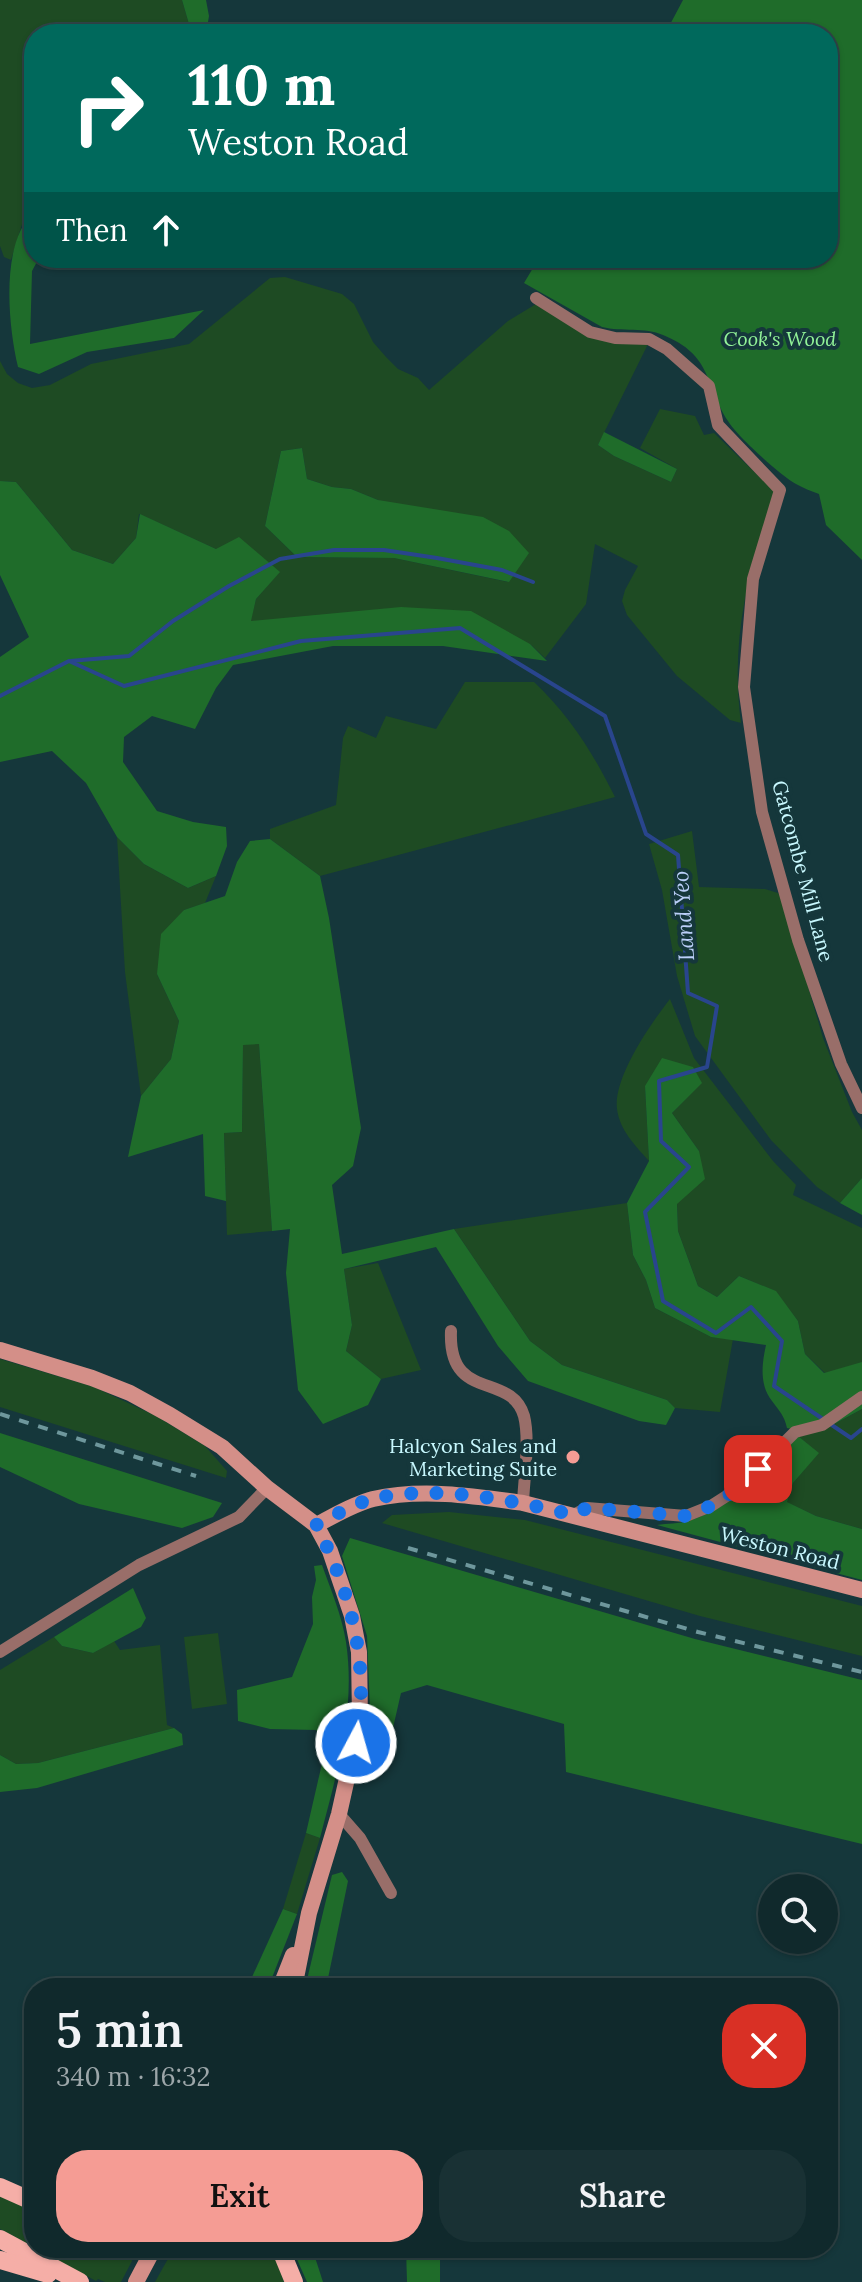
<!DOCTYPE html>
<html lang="en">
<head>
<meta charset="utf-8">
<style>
  :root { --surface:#10292c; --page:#193134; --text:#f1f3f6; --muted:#9ca6a9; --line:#304548; --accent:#f59c94 }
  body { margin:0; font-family:Lora,serif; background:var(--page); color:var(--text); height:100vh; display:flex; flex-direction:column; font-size:30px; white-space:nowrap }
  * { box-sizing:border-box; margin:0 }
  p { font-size:26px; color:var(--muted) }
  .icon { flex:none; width:44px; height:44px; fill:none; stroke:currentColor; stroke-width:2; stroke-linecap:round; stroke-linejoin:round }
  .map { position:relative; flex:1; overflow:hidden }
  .sheet { position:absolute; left:24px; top:1978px; width:814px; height:280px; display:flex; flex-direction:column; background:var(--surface); border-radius:32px; box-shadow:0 2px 6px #0004,0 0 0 2px var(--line) }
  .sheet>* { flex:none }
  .top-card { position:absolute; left:24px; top:24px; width:814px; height:244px; border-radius:32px; box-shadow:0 2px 6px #0004,0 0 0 2px var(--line); background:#00695c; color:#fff; overflow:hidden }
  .buttons { position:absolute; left:758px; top:1874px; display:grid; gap:16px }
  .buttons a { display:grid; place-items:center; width:80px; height:80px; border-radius:50%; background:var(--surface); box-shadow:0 2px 6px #0004,0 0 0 2px var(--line); font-size:40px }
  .pin { position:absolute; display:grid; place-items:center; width:68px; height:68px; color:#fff; margin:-34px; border-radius:16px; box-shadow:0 4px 12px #0006 }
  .me { position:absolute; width:88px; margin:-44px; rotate:6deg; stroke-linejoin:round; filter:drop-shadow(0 0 6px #0008) }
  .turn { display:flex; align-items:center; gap:28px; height:168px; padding:0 32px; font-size:36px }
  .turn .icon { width:104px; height:104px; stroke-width:2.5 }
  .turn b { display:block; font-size:56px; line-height:68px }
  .then { display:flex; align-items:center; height:76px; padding:0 32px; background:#0003; gap:16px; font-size:30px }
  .round { display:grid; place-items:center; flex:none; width:84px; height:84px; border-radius:32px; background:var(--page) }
  .head { display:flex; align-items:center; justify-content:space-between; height:136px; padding:0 32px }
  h1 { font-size:48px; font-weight:600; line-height:60px }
  .cta { display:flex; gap:16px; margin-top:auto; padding:16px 32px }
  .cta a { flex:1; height:92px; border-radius:32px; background:var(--accent); color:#111; font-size:32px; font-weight:600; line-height:92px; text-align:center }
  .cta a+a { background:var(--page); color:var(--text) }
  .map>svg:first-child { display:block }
  .green { fill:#1e4b23; fill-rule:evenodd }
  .forest { fill:#1f6c2a }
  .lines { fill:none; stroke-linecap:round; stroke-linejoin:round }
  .stream { stroke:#29458d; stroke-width:4 }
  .street { stroke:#996e69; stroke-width:12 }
  .secondary { stroke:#d48f88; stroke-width:16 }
  .primary { stroke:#f5aea7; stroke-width:18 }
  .rail { stroke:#6e979c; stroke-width:4; stroke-dasharray:10 10; stroke-linecap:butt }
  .route { stroke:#1a73e8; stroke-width:14; stroke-dasharray:0 25.2 }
  .poi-dot { fill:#f59c94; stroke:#15373b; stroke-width:3 }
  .labels { text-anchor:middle; stroke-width:8; stroke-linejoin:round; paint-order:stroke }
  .park-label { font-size:20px; font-style:italic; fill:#92f398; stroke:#15373b }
  .street-label { font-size:20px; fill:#c8f8fe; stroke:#15373b }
  .poi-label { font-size:20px; fill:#c8f8fe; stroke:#15373b; text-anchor:end }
  .water-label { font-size:22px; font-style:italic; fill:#bbcff8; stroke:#15373b }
</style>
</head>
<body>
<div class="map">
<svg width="862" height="2282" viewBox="0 0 862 2282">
  <rect width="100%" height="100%" fill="#15373b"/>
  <g class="green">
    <path d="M 0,0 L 182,0 L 191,31 L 190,34 L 34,34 L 34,212 L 23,221 L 11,260 L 4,257 L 0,246 Z"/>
    <path d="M 285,277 L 342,294 L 354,304 L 373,342 L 386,357 L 398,369 L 418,378 L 429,390 L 508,321 L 536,304 L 588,336 L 649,342 L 598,445 L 614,456 L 671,482 L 677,469 L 640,448 L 660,409 L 695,416 L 704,435 L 714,433 L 775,492 C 748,571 730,640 741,723 L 730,720 L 677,676 L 627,615 L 622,601 L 625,590 L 638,566 L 595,544 L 586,604 L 545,658 L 530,644 L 250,622 L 256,599 L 279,572 L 216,549 L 139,514 L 136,538 L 113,564 L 72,550 L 16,482 L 0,481 L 0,361 L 7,374 L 18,383 L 32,388 L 50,385 L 91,364 L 189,344 L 270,278 ZM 302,448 L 307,479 L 332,487 L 351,489 L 378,500 L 508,582 L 394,558 L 297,557 L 265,526 L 281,451 Z"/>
    <path d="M 465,682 L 534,682 C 570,716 593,753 615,797 L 320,876 L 270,839 L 270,829 L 336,805 L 343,738 L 348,726 L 376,738 L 386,716 L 436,729 Z"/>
    <path d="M 692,831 L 699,887 L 765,889 L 778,893 L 783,901 L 823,1038 L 852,1112 L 862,1130 L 862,1178 L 840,1203 L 817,1187 L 771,1140 L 695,1036 L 677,976 L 662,890 L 649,844 Z"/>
    <path d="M 117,837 L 144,864 L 188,888 L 216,876 L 205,903 L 184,910 L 157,974 L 179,1021 L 171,1059 L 141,1096 L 125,972 Z"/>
    <path d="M 670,999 L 694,1058 L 773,1161 L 796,1185 L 793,1195 L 862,1228 L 862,1362 L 858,1365 L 825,1373 L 805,1354 L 798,1321 L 775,1291 L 739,1276 L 717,1297 L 698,1286 L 678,1231 L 677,1203 L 699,1151 L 672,1113 L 701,1083 L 645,1086 L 649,1161 C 635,1145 620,1131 617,1109 C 613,1078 651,1023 670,999 Z"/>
    <path d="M 243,1044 L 259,1044 L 272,1231 L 227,1235 L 224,1133 L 242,1132 Z"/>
    <path d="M 627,1203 L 633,1255 L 646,1280 L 655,1308 L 711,1337 L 733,1339 L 720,1412 L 675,1408 L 667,1400 L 562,1365 L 530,1341 L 454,1229 Z"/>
    <path d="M 378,1263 L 421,1370 L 381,1379 L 346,1351 L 352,1325 L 344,1269 Z"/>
    <path d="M 0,1359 L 94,1387 L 156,1416 L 205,1446 L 227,1471 L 226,1478 L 0,1407 Z"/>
    <path d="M 862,1409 L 862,1529 L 816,1516 L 786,1502 L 793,1483 L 818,1453 L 798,1436 L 836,1423 Z"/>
    <path d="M 449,1512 L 525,1520 L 862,1606 L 862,1656 L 700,1616 L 382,1523 L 392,1515 Z"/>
    <path d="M 218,1633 L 227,1704 L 192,1709 L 184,1637 Z"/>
    <path d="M 54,1637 L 62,1646 L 93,1653 L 114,1641 L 120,1650 L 160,1645 L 167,1725 L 174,1728 L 38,1763 L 16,1764 L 0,1755 L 0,1670 Z"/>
    <path d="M 306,1833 L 320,1838 L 297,1914 L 283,1909 Z"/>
    <path d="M 0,2196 L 34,2211 L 34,2247 L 0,2229 Z"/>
    <path d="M 35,2248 L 121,2248 L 131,2253 L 132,2261 L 121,2282 L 105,2282 L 98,2279 L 96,2281 Z"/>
    <path d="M 174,2248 L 272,2248 L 284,2282 L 155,2282 Z"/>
  </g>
  <g class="forest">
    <path d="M 182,0 L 206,0 L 209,16 L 206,34 L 190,34 L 191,31 Z"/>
    <path d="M 683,0 L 862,0 L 862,560 L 826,525 L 819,494 C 811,491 803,488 796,484 C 781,476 737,436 728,421 C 705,386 713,355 663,335 C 645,327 622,332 602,327 L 524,283 L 539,258 L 828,258 L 828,34 L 665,34 Z"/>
    <path d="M 34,212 L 34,258 L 39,258 L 32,271 L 30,344 L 204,310 L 174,338 L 87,352 L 39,374 L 18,367 C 8,325 0,242 34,212 Z"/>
    <path d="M 604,432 L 677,469 L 671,482 L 614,456 L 598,445 Z"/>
    <path d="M 302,448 L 307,479 L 332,487 L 351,489 L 378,500 L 483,517 L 509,531 L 529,553 L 509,582 L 394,558 L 297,557 L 265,526 L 281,451 Z"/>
    <path d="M 0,481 L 16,482 L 72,550 L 113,564 L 136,538 L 140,514 L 216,549 L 239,537 L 280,572 L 256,599 L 251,621 L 401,607 L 471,611 L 530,644 L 547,661 L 443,646 L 333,646 L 233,665 L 216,688 L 195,729 L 152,716 L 124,737 L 123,762 L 157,811 L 193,822 L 226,827 L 227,846 L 216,876 L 188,888 L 144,864 L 117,837 L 86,783 L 52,751 L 0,762 L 0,657 L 29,637 L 0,575 Z"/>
    <path d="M 270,839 L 320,876 L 329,918 L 361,1128 L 353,1166 L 332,1185 L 342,1254 L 454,1229 L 530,1341 L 562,1365 L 667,1400 L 675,1408 L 666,1425 L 639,1421 L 528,1381 L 498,1346 L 436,1247 L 344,1269 L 352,1325 L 346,1351 L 381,1379 L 368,1405 L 323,1424 L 298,1390 L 286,1273 L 290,1229 L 272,1231 L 259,1044 L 243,1045 L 242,1132 L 224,1133 L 226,1201 L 205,1196 L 203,1134 L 128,1157 L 141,1096 L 171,1059 L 179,1021 L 157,974 L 161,934 L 184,910 L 225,896 L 237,862 L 250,841 Z"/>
    <path d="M 662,1058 L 693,1067 L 702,1083 L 672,1113 L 699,1151 L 705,1179 L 677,1204 L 678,1231 L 698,1286 L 717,1297 L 739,1276 L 776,1291 L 798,1321 L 805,1354 L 824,1373 L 862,1362 L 862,1409 L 836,1423 L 807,1432 L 787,1428 C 784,1415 780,1412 772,1401 C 759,1385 762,1363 766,1345 L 711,1337 L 655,1308 L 646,1280 L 633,1255 L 627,1203 L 649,1161 L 645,1086 Z"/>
    <path d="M 862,1178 L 862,1215 L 840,1203 Z"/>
    <path d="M 0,1433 L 222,1503 L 213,1517 L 182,1528 L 79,1504 L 0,1467 Z"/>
    <path d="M 798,1436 L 819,1453 L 793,1483 L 787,1502 L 816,1516 L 862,1529 L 862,1580 L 657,1525 C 667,1523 679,1524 688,1521 C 736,1507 765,1470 798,1436 Z"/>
    <path d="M 350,1538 L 695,1639 L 862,1680 L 862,1844 L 566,1772 L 564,1724 L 427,1685 L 401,1693 L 384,1767 L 362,1770 L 370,1709 L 367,1636 L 342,1556 Z"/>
    <path d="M 322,1565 C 331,1590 342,1616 346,1642 C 356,1710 337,1772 320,1838 L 306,1833 L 326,1746 L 316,1730 L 270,1729 L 238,1721 L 237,1690 L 292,1677 L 313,1624 L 312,1597 L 316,1580 L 314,1566 Z"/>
    <path d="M 133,1588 L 146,1618 L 141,1627 L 93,1653 L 62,1646 L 54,1637 Z"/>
    <path d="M 174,1728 L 182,1734 L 183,1745 L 37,1788 L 0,1792 L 0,1755 L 16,1764 L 38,1763 Z"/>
    <path d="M 342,1872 L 348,1881 L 326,1988 L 305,1988 L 332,1875 Z"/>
    <path d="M 283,1909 L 297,1914 L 268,1988 L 247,1988 Z"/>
    <path d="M 292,2248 L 312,2248 L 323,2282 L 307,2282 Z"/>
    <path d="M 406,2248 L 440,2248 L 440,2282 L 407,2282 Z"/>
  </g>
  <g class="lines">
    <g class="stream">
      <path d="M 70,661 L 129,656 L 173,621 L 229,586 L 280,559 L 334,550 L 384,550 L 437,558 L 502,570 L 533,582"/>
      <path d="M 0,696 L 69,661 L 124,686 L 301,641 L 460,628 L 605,716 L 646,834 L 678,855 L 688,993 L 717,1006 L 707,1067 L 659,1081 L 661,1141 L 689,1167 L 645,1212 L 663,1301 L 716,1333 L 751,1307 L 782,1341 L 774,1386 L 851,1438 L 862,1429"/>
    </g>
    <g class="street">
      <path d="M 536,298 L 590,332 L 615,338 L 649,339 L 667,349 L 709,386 L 718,425 L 780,490 L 753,579 L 744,687 L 762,812 L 798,940 L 841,1064 L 862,1108"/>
      <path d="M 451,1331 C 448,1403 511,1371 524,1416 C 530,1440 524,1478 523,1503"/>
      <path d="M 573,1515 L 587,1508 L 686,1516 L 711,1506 L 739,1488 L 795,1432 L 822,1425 L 862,1397"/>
      <path d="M 0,1652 L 139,1565 L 239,1517 L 267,1488"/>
      <path d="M 339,1814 L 360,1838 L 391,1893"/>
    </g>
    <g class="secondary">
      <path d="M 0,1350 L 92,1378 L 130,1393 L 170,1415 L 222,1447 L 267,1488 L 316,1525 L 330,1551 L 352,1616 L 359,1652 L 360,1720 L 339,1814 L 309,1913 L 294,1988"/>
      <path d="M 316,1525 C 334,1516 353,1504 373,1499 C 422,1488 474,1496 523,1503 L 862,1590"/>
      <path d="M 280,1988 L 293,1955"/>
      <path d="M 136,2282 L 154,2248"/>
    </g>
    <g class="primary">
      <path d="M 0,2187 L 34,2202"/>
      <path d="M 0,2239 L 80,2282"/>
      <path d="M 146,2248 L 153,2251"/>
      <path d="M 280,2248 L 294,2282"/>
      <path d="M 0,2260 L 48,2274"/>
    </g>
    <g class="rail">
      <path d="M 0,1414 L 196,1476"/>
      <path d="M 408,1548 L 698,1632 L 862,1672"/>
    </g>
  </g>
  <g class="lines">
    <path class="route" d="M 356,1743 C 371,1668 351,1591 316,1525 C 334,1516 353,1504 372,1499 C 434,1484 512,1500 573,1515 L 587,1508 L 686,1516 L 711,1506 L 739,1488 L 758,1469"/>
  </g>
  <circle class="poi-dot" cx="573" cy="1457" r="8"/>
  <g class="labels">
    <g class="park-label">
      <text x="780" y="346">Cook's Wood</text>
    </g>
    <g class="street-label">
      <text transform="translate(803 871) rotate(75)" y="7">Gatcombe Mill Lane</text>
      <text transform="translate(780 1548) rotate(14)" y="7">Weston Road</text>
    </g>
    <g class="poi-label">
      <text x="557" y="1453">Halcyon Sales and<tspan x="557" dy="23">Marketing Suite</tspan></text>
    </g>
    <g class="water-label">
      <text transform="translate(683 916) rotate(-94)" y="8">Land Yeo</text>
    </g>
  </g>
</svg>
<div class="buttons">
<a><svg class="icon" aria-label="search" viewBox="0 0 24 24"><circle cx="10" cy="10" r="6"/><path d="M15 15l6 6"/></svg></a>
</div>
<div class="pin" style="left:758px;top:1469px;background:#d93025"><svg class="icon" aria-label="arrive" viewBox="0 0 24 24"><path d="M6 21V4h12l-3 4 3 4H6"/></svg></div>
<svg class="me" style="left:356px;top:1743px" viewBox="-20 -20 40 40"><circle r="17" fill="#1a73e8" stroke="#fff" stroke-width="3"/><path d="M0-11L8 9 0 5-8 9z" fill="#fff"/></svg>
<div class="top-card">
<div class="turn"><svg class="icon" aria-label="right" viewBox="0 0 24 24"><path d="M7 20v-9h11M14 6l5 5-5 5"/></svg><div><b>110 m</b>Weston Road</div></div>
<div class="then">Then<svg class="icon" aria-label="ahead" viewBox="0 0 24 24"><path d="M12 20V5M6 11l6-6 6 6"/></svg></div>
</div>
<section class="sheet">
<div class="head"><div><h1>5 min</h1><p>340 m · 16:32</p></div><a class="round" style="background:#d93025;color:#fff"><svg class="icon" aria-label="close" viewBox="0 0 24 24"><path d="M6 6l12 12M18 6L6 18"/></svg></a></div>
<div class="cta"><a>Exit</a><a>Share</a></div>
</section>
</div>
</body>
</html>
